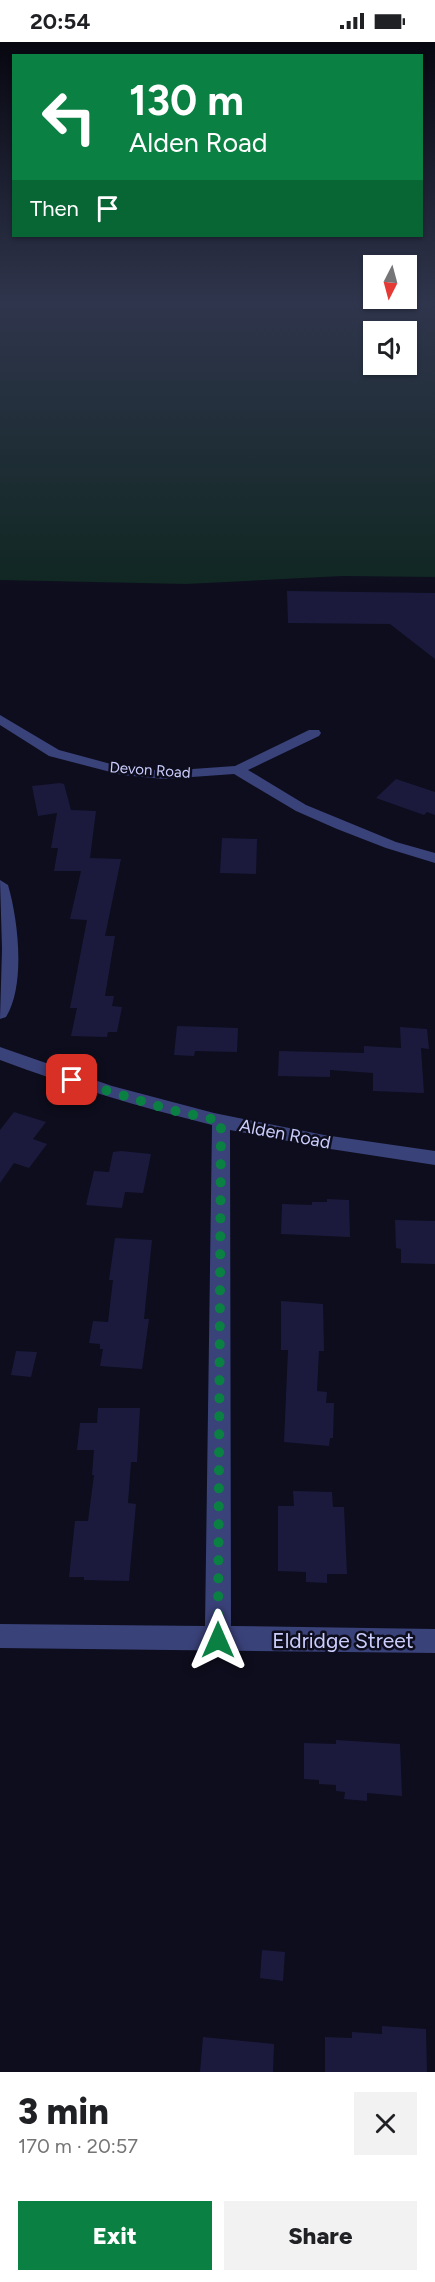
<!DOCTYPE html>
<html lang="en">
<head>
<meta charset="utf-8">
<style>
  :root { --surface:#fff; --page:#f2f2f2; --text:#202124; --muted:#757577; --accent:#0b8043 }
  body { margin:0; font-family:Figtree,sans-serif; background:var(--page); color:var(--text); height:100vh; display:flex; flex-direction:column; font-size:22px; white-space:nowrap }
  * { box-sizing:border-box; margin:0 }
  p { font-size:20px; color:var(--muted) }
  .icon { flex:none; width:33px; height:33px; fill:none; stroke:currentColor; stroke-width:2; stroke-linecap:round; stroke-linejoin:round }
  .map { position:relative; height:2030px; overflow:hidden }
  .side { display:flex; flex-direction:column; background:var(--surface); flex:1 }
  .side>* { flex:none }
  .hud { position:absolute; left:12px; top:12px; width:411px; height:183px; border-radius:0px; box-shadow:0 2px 4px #0004; background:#0b8043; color:#fff; overflow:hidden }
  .needle { width:39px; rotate:186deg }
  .tools { position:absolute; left:363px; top:213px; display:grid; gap:12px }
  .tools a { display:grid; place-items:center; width:54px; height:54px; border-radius:0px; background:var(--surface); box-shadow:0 2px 4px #0004; font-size:30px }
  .pin { position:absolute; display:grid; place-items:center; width:51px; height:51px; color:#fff; margin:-26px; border-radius:12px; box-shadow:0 3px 9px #0006 }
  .me { position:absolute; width:66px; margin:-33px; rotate:0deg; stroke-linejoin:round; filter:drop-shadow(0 0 4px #0008) }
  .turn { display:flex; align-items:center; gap:21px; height:126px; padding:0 18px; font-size:27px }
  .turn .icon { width:78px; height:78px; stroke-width:2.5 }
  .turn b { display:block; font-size:42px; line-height:51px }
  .then { display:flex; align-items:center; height:57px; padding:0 18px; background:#0003; gap:12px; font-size:22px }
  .round { display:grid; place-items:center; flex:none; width:63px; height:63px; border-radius:0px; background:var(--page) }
  .headline { display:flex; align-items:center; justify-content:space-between; height:102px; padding:0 18px }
  h1 { font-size:36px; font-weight:800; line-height:45px }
  .button { display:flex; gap:12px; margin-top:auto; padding:12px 18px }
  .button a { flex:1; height:69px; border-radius:0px; background:var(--accent); color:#fff; font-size:24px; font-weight:800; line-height:69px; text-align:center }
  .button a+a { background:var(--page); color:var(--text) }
  .status { display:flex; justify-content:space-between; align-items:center; height:42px; padding:0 30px; background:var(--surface); direction:ltr }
  .status svg { height:16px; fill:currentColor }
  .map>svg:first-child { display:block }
  .green { fill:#102722; fill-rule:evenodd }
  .building { fill:#1b1a3d }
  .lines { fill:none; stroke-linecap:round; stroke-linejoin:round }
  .minor { fill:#3a427a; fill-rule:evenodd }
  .route { stroke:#0b8043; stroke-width:10; stroke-dasharray:0 18 }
  .labels { text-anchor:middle; stroke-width:5; stroke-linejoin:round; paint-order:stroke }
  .far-street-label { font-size:15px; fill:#cbcefd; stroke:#0d0d1d }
  .street-label { font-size:18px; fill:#cbcefd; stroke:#0d0d1d }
  .near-street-label { font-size:21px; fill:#cbcefd; stroke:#0d0d1d }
</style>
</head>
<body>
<div class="status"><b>20:54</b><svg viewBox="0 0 49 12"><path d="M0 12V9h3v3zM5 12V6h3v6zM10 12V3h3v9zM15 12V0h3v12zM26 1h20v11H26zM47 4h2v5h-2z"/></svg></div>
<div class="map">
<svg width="435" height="2030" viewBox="0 0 435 2030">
  <rect width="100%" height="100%" fill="#0d0d1d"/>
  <path class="green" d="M 0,262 L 435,262 L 435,535 L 342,534 L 186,542 L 0,538 ZM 374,290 L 406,290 L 406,322 L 374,322 Z"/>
  <g class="building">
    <path d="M 287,549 L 435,551 L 435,617 L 390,582 L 288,581 Z"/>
    <path d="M 396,737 L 435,750 L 435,773 L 427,770 L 424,773 L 376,756 Z"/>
    <path d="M 60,741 L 64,742 L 71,768 L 96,769 L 90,816 L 121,817 L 105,894 L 115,894 L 105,954 L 114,954 L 112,964 L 122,965 L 117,990 L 108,990 L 107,995 L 71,994 L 77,966 L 70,966 L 87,878 L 70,877 L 81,829 L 54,829 L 58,806 L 51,806 L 57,771 L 38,774 L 32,744 Z"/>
    <path d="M 222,796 L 257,797 L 256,832 L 220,831 Z"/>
    <path d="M 177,984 L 238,986 L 237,1010 L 195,1009 L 194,1014 L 174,1013 Z"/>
    <path d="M 400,985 L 427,987 L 429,1007 L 421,1006 L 424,1051 L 373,1049 L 373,1031 L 330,1028 L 330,1035 L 278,1034 L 279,1009 L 364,1011 L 364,1004 L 401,1006 Z"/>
    <path d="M 14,1070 L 46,1080 L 33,1097 L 47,1102 L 29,1126 L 14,1121 L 0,1141 L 0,1088 Z"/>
    <path d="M 121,1109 L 151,1112 L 143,1151 L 125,1150 L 122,1166 L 86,1163 L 94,1129 L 109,1130 L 113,1110 Z"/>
    <path d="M 327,1157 L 349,1158 L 350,1195 L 281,1192 L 282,1162 L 312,1163 L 312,1160 L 327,1160 Z"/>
    <path d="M 395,1178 L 435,1179 L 435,1222 L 401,1221 L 401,1207 L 396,1206 Z"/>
    <path d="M 115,1196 L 152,1198 L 144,1277 L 149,1277 L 142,1327 L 100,1324 L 103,1307 L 100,1307 L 100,1302 L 89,1301 L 93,1279 L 108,1280 L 113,1238 L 109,1238 Z"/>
    <path d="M 281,1259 L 323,1262 L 324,1309 L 319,1309 L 317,1349 L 327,1350 L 326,1361 L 334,1361 L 333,1396 L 330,1396 L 329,1404 L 284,1400 L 288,1308 L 281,1308 Z"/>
    <path d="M 16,1309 L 37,1310 L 31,1335 L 11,1333 Z"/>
    <path d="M 98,1366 L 140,1366 L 137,1420 L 131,1420 L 128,1461 L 136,1462 L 129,1539 L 84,1538 L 84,1535 L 69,1535 L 75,1479 L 88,1479 L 94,1433 L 92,1433 L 94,1408 L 77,1408 L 80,1381 L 97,1381 Z"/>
    <path d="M 293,1449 L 332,1450 L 333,1465 L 344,1465 L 347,1532 L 327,1532 L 327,1541 L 306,1540 L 306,1530 L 278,1529 L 278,1464 L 294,1464 Z"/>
    <path d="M 336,1698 L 400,1702 L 402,1754 L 367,1751 L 367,1759 L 344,1757 L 345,1750 L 336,1749 L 336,1743 L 319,1742 L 319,1738 L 304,1737 L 304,1701 L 336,1702 Z"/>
    <path d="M 262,1908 L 285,1910 L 283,1939 L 260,1936 Z"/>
    <path d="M 382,1984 L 426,1987 L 427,2030 L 325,2030 L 325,1995 L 352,1996 L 352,1990 L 382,1992 Z"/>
    <path d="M 203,1995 L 274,2002 L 273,2030 L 200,2030 Z"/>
  </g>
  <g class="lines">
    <g class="minor">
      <path d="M 0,673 L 59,708 L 122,725 L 164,729 L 235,724 L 309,688 L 319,688 L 321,691 L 319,694 L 248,728 L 306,763 L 396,800 L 435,811 L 435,821 L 386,806 L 337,787 L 296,769 L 234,732 L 164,737 L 122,733 L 49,714 L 0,683 Z"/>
      <path d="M 0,838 L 8,843 C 18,877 26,943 6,975 L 0,977 L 2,907 Z"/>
      <path d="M 0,1005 L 112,1044 L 214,1071 L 324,1093 L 435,1109 L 435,1123 L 324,1106 L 230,1088 L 231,1584 L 435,1587 L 435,1611 L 0,1606 L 0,1582 L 205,1584 L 212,1083 C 140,1065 69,1044 0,1018 Z"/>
    </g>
  </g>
  <linearGradient id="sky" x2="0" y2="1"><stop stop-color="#070710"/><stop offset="0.48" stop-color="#2f354c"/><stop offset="1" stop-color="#2f354c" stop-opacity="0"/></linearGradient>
  <rect width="435" height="546" fill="url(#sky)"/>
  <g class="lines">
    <path class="route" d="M 72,1038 L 171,1068 L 221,1079 L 218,1598"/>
  </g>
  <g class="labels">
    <g class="far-street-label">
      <text transform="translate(150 728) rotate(4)" y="5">Devon Road</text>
    </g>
    <g class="street-label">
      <text transform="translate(285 1092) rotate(11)" y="6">Alden Road</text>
    </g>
    <g class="near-street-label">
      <text x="343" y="1606">Eldridge Street</text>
    </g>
  </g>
</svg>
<div class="tools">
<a><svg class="needle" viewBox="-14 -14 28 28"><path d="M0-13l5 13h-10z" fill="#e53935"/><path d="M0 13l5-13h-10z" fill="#757577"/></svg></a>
<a><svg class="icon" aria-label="sound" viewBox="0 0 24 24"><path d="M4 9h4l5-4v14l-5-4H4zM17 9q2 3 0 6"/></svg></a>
</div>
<div class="pin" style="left:72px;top:1038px;background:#d93025"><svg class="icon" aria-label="arrive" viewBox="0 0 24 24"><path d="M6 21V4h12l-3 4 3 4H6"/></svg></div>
<svg class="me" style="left:218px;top:1598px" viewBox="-20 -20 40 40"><path d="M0-17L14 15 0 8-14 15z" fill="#0b8043" stroke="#fff" stroke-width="4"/></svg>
<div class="hud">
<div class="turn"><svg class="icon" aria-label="left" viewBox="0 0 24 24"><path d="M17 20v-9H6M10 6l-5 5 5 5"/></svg><div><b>130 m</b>Alden Road</div></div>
<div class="then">Then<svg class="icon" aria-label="arrive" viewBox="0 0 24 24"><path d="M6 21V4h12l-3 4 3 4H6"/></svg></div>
</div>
</div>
<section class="side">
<div class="headline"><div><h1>3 min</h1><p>170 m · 20:57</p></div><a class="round"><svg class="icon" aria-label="close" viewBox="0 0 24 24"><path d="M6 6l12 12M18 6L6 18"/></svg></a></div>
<div class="button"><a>Exit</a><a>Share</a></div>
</section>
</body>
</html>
